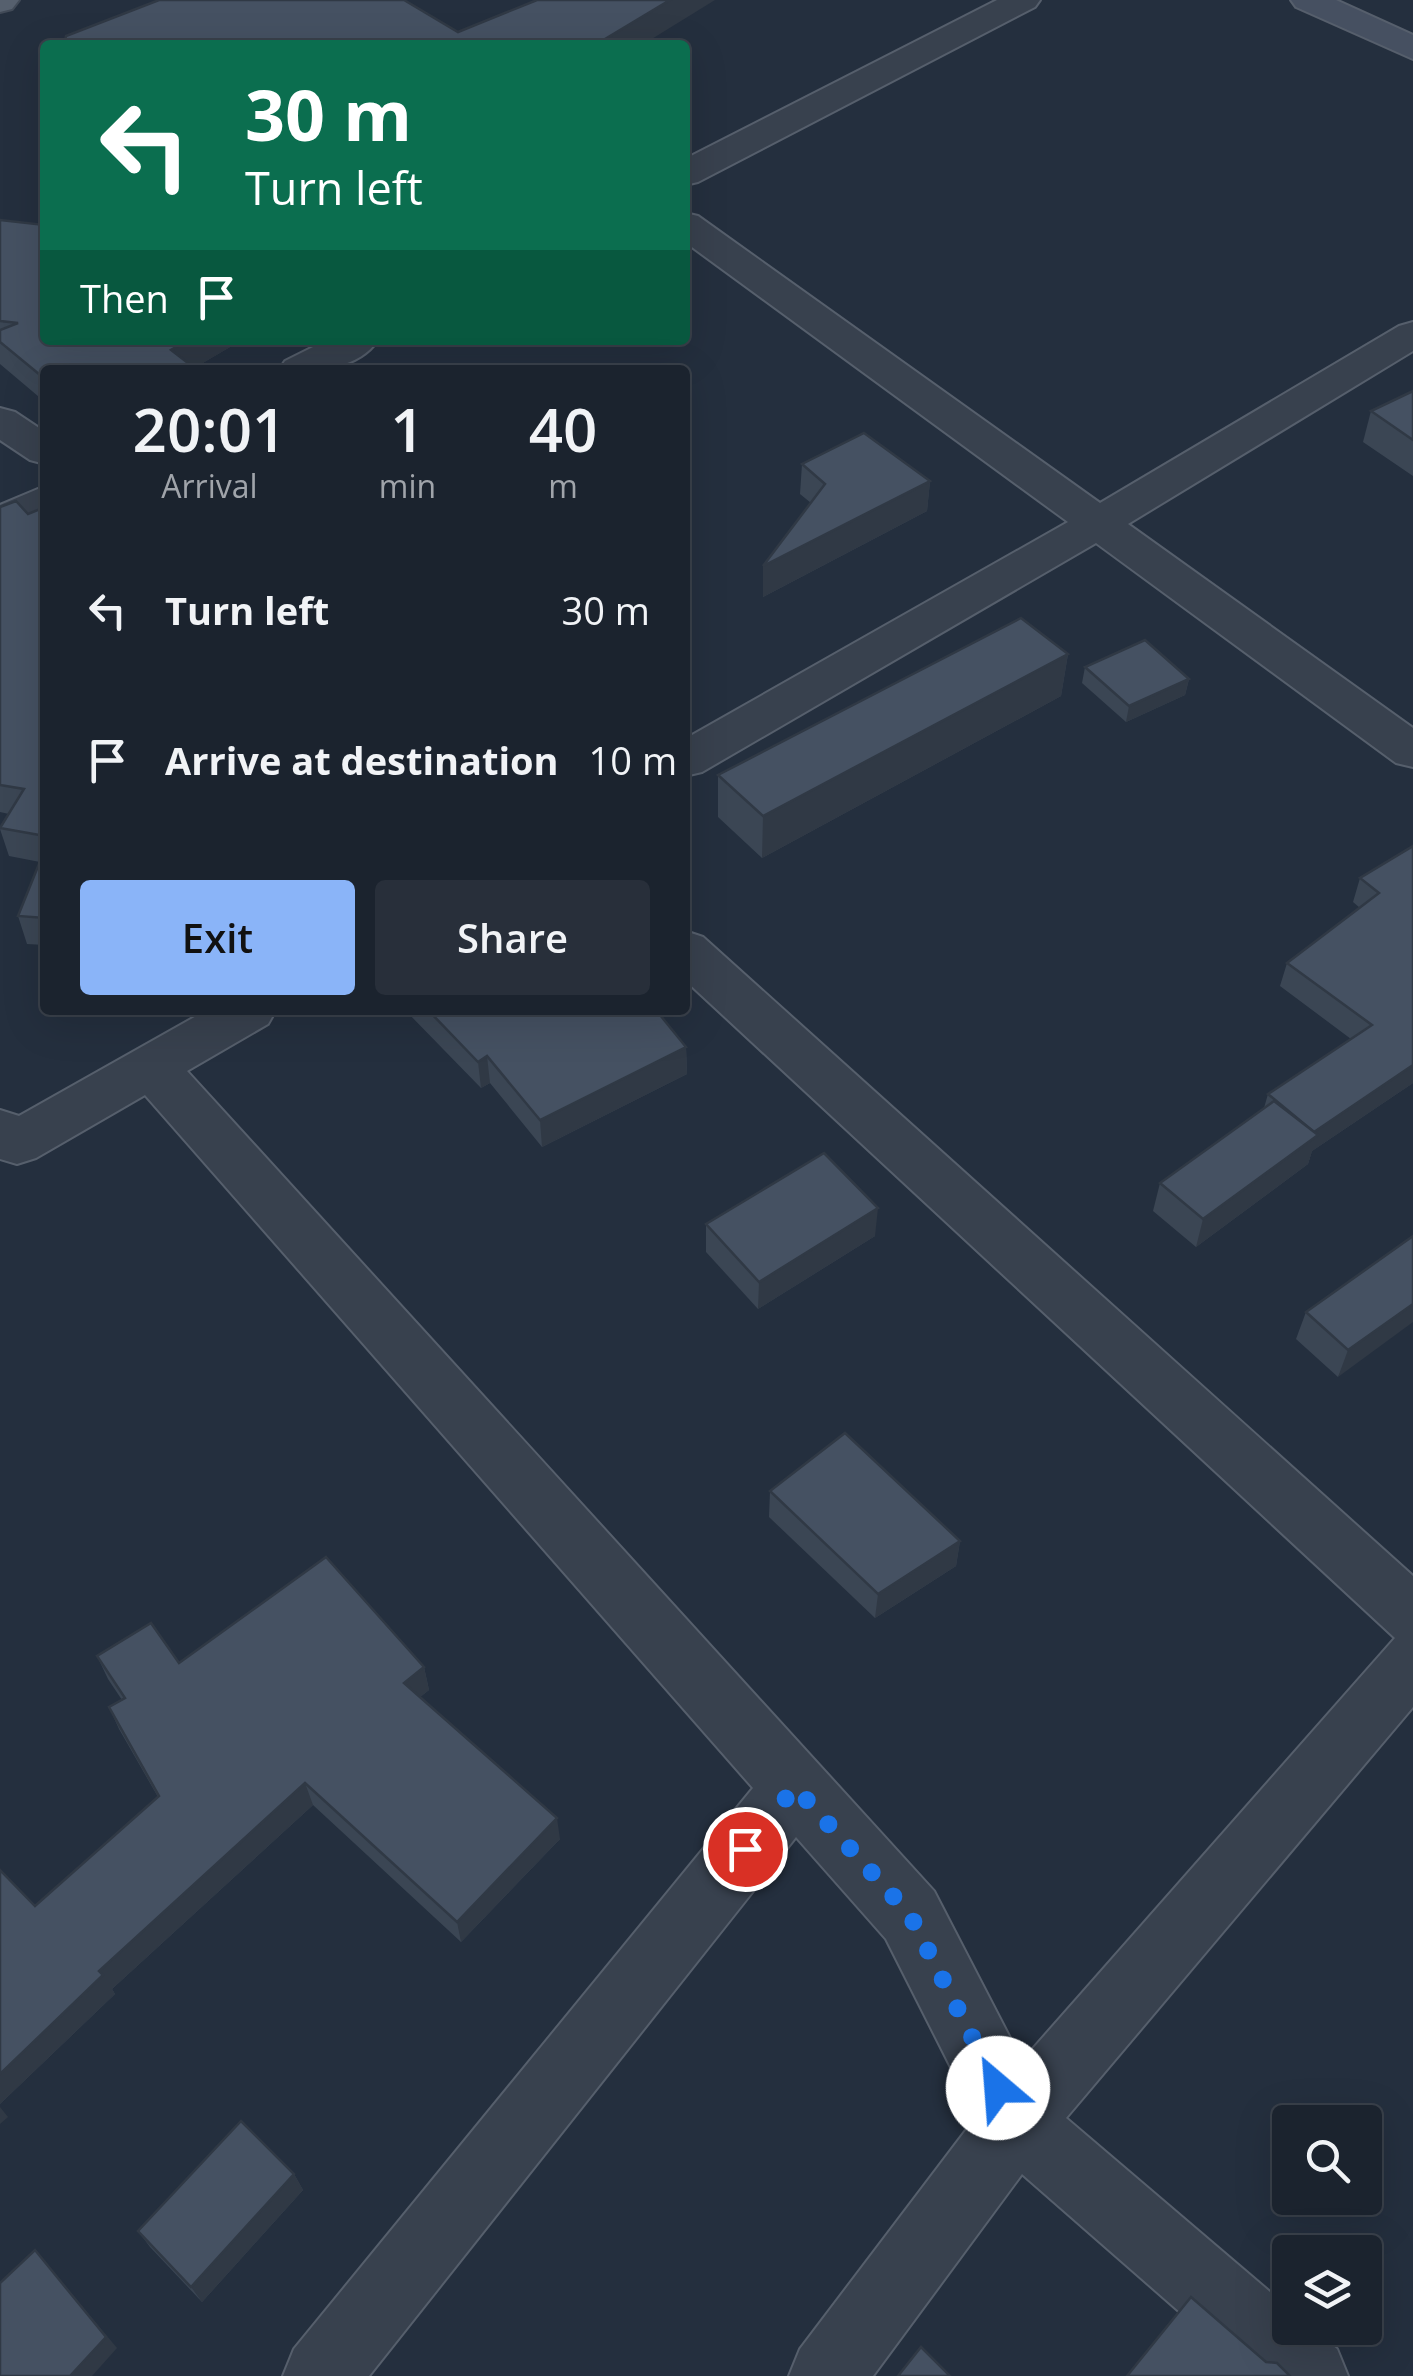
<!DOCTYPE html>
<html lang="en">
<head>
<meta charset="utf-8">
<style>
  :root { --surface:#1b232e; --page:#282f3a; --text:#f1f3f6; --muted:#a0a4aa; --line:#39404a; --accent:#8ab4f8 }
  body { margin:0; font-family:"Open Sans",sans-serif; background:var(--page); color:var(--text); height:100vh; display:flex; flex-direction:column; font-size:38px; white-space:nowrap }
  * { box-sizing:border-box; margin:0 }
  p { font-size:32px; color:var(--muted) }
  .icon { flex:none; width:55px; height:55px; fill:none; stroke:currentColor; stroke-width:2; stroke-linecap:round; stroke-linejoin:round }
  .map { position:relative; flex:1; overflow:hidden }
  .panel { position:absolute; left:40px; top:365px; width:650px; height:650px; display:flex; flex-direction:column; background:var(--surface); border-radius:10px; box-shadow:0 10px 40px #0002,0 0 0 2px var(--line) }
  .panel>* { flex:none }
  .guide { position:absolute; left:40px; top:40px; width:650px; height:305px; border-radius:10px; box-shadow:0 10px 40px #0002,0 0 0 2px var(--line); background:#0b6e4f; color:#fff; overflow:hidden }
  .fabs { position:absolute; left:1272px; top:2105px; display:grid; gap:20px }
  .fabs a { display:grid; place-items:center; width:110px; height:110px; border-radius:10px; background:var(--surface); box-shadow:0 10px 40px #0002,0 0 0 2px var(--line); font-size:50px }
  .pin { position:absolute; display:grid; place-items:center; width:85px; height:85px; color:#fff; margin:-42px; border:5px solid #fff; border-radius:50%; box-shadow:0 2px 10px #0007 }
  .me { position:absolute; width:110px; margin:-55px; rotate:333deg; stroke-linejoin:round; filter:drop-shadow(0 0 8px #0008) }
  .turn { display:flex; align-items:center; gap:35px; height:210px; padding:0 40px; font-size:45px }
  .turn .icon { width:130px; height:130px; stroke-width:2.5 }
  .turn b { display:block; font-size:70px; line-height:85px }
  .then { display:flex; align-items:center; height:95px; padding:0 40px; background:#0003; gap:20px; font-size:38px }
  .eta { display:flex; justify-content:space-evenly; align-items:center; height:170px; text-align:center }
  .eta b { font-size:60px; font-weight:600; line-height:70px }
  .action { display:flex; gap:20px; margin-top:auto; padding:20px 40px }
  .action a { flex:1; height:115px; border-radius:10px; background:var(--accent); color:#111; font-size:40px; font-weight:600; line-height:115px; text-align:center }
  .action a+a { background:var(--page); color:var(--text) }
  ul { padding:0; list-style:none }
  li { display:flex; align-items:center; gap:30px; height:150px; padding:0 40px }
  li div { flex:1 }
  li b { display:block; font-size:38px }
  li em { font-style:normal }
  .map>svg:first-child { display:block }
  .lines { fill:none; stroke-linecap:round; stroke-linejoin:round }
  .street-casing { stroke:#565f6c; stroke-width:4 }
  .secondary-casing { stroke:#565f6c; stroke-width:4 }
  .primary-casing { stroke:#414a57; stroke-width:4 }
  .street { fill:#38414e; fill-rule:evenodd }
  .secondary { fill:#465061; fill-rule:evenodd }
  .primary { fill:#56606e; fill-rule:evenodd }
  .wall { fill:#3b4654 }
  .shaded-wall { fill:#303945 }
  .building { fill:#455162; stroke:#303945; stroke-width:2.5 }
  .route { stroke:#1a73e8; stroke-width:18; stroke-dasharray:0 32.4 }
</style>
</head>
<body>
<div class="map">
<svg width="1413" height="2376" viewBox="0 0 1413 2376">
  <rect width="100%" height="100%" fill="#242f3e"/>
  <g class="lines">
    <g class="street-casing">
      <g id="street">
        <path d="M 997,0 L 1040,0 L 1035,7 L 698,182 L 685,185 L 685,159 Z"/>
        <path d="M 685,213 L 698,216 L 1100,503 L 1399,326 L 1413,322 L 1413,351 L 1128,524 L 1413,728 L 1413,767 L 1396,763 L 1096,543 L 702,772 L 685,776 L 685,739 L 1068,522 L 685,242 Z"/>
        <path d="M 327,340 L 378,340 C 356,372 313,370 279,370 L 285,361 Z"/>
        <path d="M 0,408 L 15,412 L 45,432 L 45,464 L 30,460 L 0,440 Z"/>
        <path d="M 45,486 L 45,516 L 0,536 L 0,505 Z"/>
        <path d="M 685,931 L 703,937 L 1413,1576 L 1413,1707 L 1066,2118 L 1290,2309 L 1290,2328 L 1311,2328 L 1337,2349 L 1348,2376 L 1253,2376 L 1022,2174 L 873,2376 L 789,2376 L 800,2349 L 976,2117 L 886,1939 L 796,1837 L 369,2376 L 283,2376 L 294,2349 L 753,1788 L 145,1095 L 36,1158 L 17,1164 L 0,1159 L 0,1110 L 19,1116 L 207,1010 L 276,1010 L 268,1024 L 187,1071 L 934,1891 L 1022,2061 L 1395,1638 L 685,980 Z"/>
      </g>
    </g>
    <g class="secondary-casing">
      <path id="secondary" d="M 1291,0 L 1336,0 L 1413,35 L 1413,59 L 1296,7 Z"/>
    </g>
    <g class="primary-casing">
      <path id="primary" d="M 0,0 L 19,0 L 12,9 L 0,12 Z"/>
    </g>
    <use href="#street" class="street"/>
    <use href="#secondary" class="secondary"/>
    <use href="#primary" class="primary"/>
  </g>
  <g class="wall">
    <path d="M 0,220 L 45,340 L 242,340 L 194,368 L 45,370 L 45,402 L 0,364 Z"/>
    <path d="M 1413,391 L 1413,476 L 1363,442 L 1371,411 Z"/>
    <path d="M 802,464 L 930,481 L 927,511 L 763,597 L 763,566 L 811,503 L 800,494 Z"/>
    <path d="M 0,507 L 28,514 L 45,507 L 45,945 L 27,944 L 18,916 L 40,862 L 9,856 L 0,829 L 9,814 L 0,812 Z"/>
    <path d="M 1068,654 L 1061,696 L 762,858 L 718,817 L 718,775 Z"/>
    <path d="M 1085,667 L 1189,679 L 1185,695 L 1126,722 L 1082,683 Z"/>
    <path d="M 1413,846 L 1413,1083 L 1312,1151 L 1308,1164 L 1196,1247 L 1153,1211 L 1160,1183 L 1264,1108 L 1268,1094 L 1351,1039 L 1280,986 L 1287,963 L 1360,908 L 1353,902 L 1360,878 Z"/>
    <path d="M 405,1010 L 656,1010 L 686,1047 L 687,1074 L 542,1147 L 490,1083 L 481,1088 Z"/>
    <path d="M 706,1224 L 875,1236 L 758,1309 L 706,1252 Z"/>
    <path d="M 1413,1236 L 1338,1377 L 1296,1339 L 1306,1312 Z"/>
    <path d="M 770,1491 L 960,1541 L 956,1566 L 875,1618 L 769,1517 Z"/>
    <path d="M 97,1656 L 179,1663 L 424,1667 L 429,1690 L 420,1697 L 560,1839 L 461,1942 L 313,1805 L 112,1989 L 115,1994 L 0,2104 L 0,1870 L 35,1906 L 158,1797 L 119,1729 L 109,1707 L 122,1700 L 108,1679 Z"/>
    <path d="M 294,2174 L 303,2190 L 202,2302 L 150,2247 L 138,2231 Z"/>
  </g>
  <g class="shaded-wall">
    <path d="M 670,0 L 715,0 L 642,45 L 595,45 Z"/>
    <path d="M 188,340 L 242,340 L 191,370 L 171,350 Z"/>
    <path d="M 930,481 L 927,511 L 763,597 L 763,566 Z"/>
    <path d="M 1068,654 L 1061,696 L 762,858 L 763,816 Z"/>
    <path d="M 1189,679 L 1185,695 L 1126,722 L 1129,706 Z"/>
    <path d="M 686,1047 L 687,1074 L 542,1147 L 540,1120 Z"/>
    <path d="M 487,1056 L 490,1083 L 481,1088 L 478,1062 Z"/>
    <path d="M 1413,1065 L 1413,1083 L 1312,1151 L 1308,1164 L 1196,1247 L 1203,1219 L 1314,1132 Z"/>
    <path d="M 878,1208 L 875,1236 L 758,1309 L 759,1282 Z"/>
    <path d="M 1413,1304 L 1413,1322 L 1338,1377 L 1348,1350 Z"/>
    <path d="M 960,1541 L 956,1566 L 875,1618 L 878,1594 Z"/>
    <path d="M 424,1667 L 429,1690 L 409,1706 L 404,1683 Z"/>
    <path d="M 305,1783 L 313,1805 L 112,1989 L 115,1994 L 0,2104 L 0,2074 L 99,1971 Z"/>
    <path d="M 557,1818 L 560,1839 L 461,1942 L 457,1922 Z"/>
    <path d="M 0,2107 L 8,2117 L 0,2124 Z"/>
    <path d="M 294,2174 L 303,2190 L 202,2302 L 191,2287 Z"/>
    <path d="M 35,2250 L 117,2348 L 92,2376 L 70,2376 Z"/>
  </g>
  <g class="building">
    <path d="M 159,0 L 404,0 L 458,32 L 537,0 L 670,0 L 595,45 L 64,45 L 66,36 Z"/>
    <path d="M 0,220 L 45,225 L 45,340 L 188,340 L 171,350 L 197,370 L 45,370 L 45,379 L 0,342 L 0,330 L 18,323 L 0,321 Z"/>
    <path d="M 1413,391 L 1413,440 L 1371,411 Z"/>
    <path d="M 864,433 L 930,481 L 763,566 L 825,484 L 802,464 Z"/>
    <path d="M 16,501 L 28,514 L 45,507 L 45,836 L 0,828 L 24,789 L 0,785 L 0,507 Z"/>
    <path d="M 1021,618 L 1068,654 L 763,816 L 718,775 Z"/>
    <path d="M 1145,640 L 1189,679 L 1129,706 L 1085,667 Z"/>
    <path d="M 1413,846 L 1413,1065 L 1314,1132 L 1268,1094 L 1372,1025 L 1287,963 L 1379,893 L 1360,878 Z"/>
    <path d="M 45,849 L 45,918 L 18,916 Z"/>
    <path d="M 428,1010 L 656,1010 L 686,1047 L 540,1120 L 487,1056 L 478,1062 Z"/>
    <path d="M 1274,1101 L 1318,1135 L 1203,1219 L 1160,1183 Z"/>
    <path d="M 824,1153 L 878,1208 L 759,1282 L 706,1224 Z"/>
    <path d="M 1413,1236 L 1413,1304 L 1348,1350 L 1306,1312 Z"/>
    <path d="M 845,1433 L 960,1541 L 878,1594 L 770,1491 Z"/>
    <path d="M 326,1557 L 424,1667 L 404,1683 L 557,1818 L 457,1922 L 305,1783 L 99,1971 L 103,1975 L 0,2074 L 0,1870 L 35,1906 L 159,1796 L 109,1707 L 125,1698 L 97,1656 L 151,1623 L 179,1663 Z"/>
    <path d="M 241,2121 L 294,2174 L 191,2287 L 138,2231 Z"/>
    <path d="M 35,2250 L 106,2337 L 70,2376 L 0,2376 L 0,2283 Z"/>
    <path d="M 1191,2297 L 1266,2362 L 1277,2363 L 1290,2376 L 1127,2376 Z"/>
    <path d="M 921,2347 L 950,2376 L 898,2376 Z"/>
  </g>
  <g class="lines">
    <path class="route" d="M 745,1849 L 795,1787 L 910,1915 L 998,2088"/>
  </g>
</svg>
<div class="fabs">
<a><svg class="icon" aria-label="search" viewBox="0 0 24 24"><circle cx="10" cy="10" r="6"/><path d="M15 15l6 6"/></svg></a>
<a><svg class="icon" aria-label="layers" viewBox="0 0 24 24"><path d="M12 4l9 5-9 5-9-5zM3 14l9 5 9-5"/></svg></a>
</div>
<div class="pin" style="left:745px;top:1849px;background:#d93025"><svg class="icon" aria-label="arrive" viewBox="0 0 24 24"><path d="M6 21V4h12l-3 4 3 4H6"/></svg></div>
<svg class="me" style="left:998px;top:2088px" viewBox="-20 -20 40 40"><circle r="19" fill="#fff"/><path d="M0-13L10 11 0 6-10 11z" fill="#1a73e8"/></svg>
<div class="guide">
<div class="turn"><svg class="icon" aria-label="left" viewBox="0 0 24 24"><path d="M17 20v-9H6M10 6l-5 5 5 5"/></svg><div><b>30 m</b>Turn left</div></div>
<div class="then">Then<svg class="icon" aria-label="arrive" viewBox="0 0 24 24"><path d="M6 21V4h12l-3 4 3 4H6"/></svg></div>
</div>
<section class="panel">
<div class="eta">
<div><b>20:01</b><p>Arrival</p></div>
<div><b>1</b><p>min</p></div>
<div><b>40</b><p>m</p></div>
</div>
<ul>
<li><svg class="icon" aria-label="left" viewBox="0 0 24 24"><path d="M17 20v-9H6M10 6l-5 5 5 5"/></svg><div><b>Turn left</b></div><em>30 m</em></li>
<li><svg class="icon" aria-label="arrive" viewBox="0 0 24 24"><path d="M6 21V4h12l-3 4 3 4H6"/></svg><div><b>Arrive at destination</b></div><em>10 m</em></li>
</ul>
<div class="action"><a>Exit</a><a>Share</a></div>
</section>
</div>
</body>
</html>
